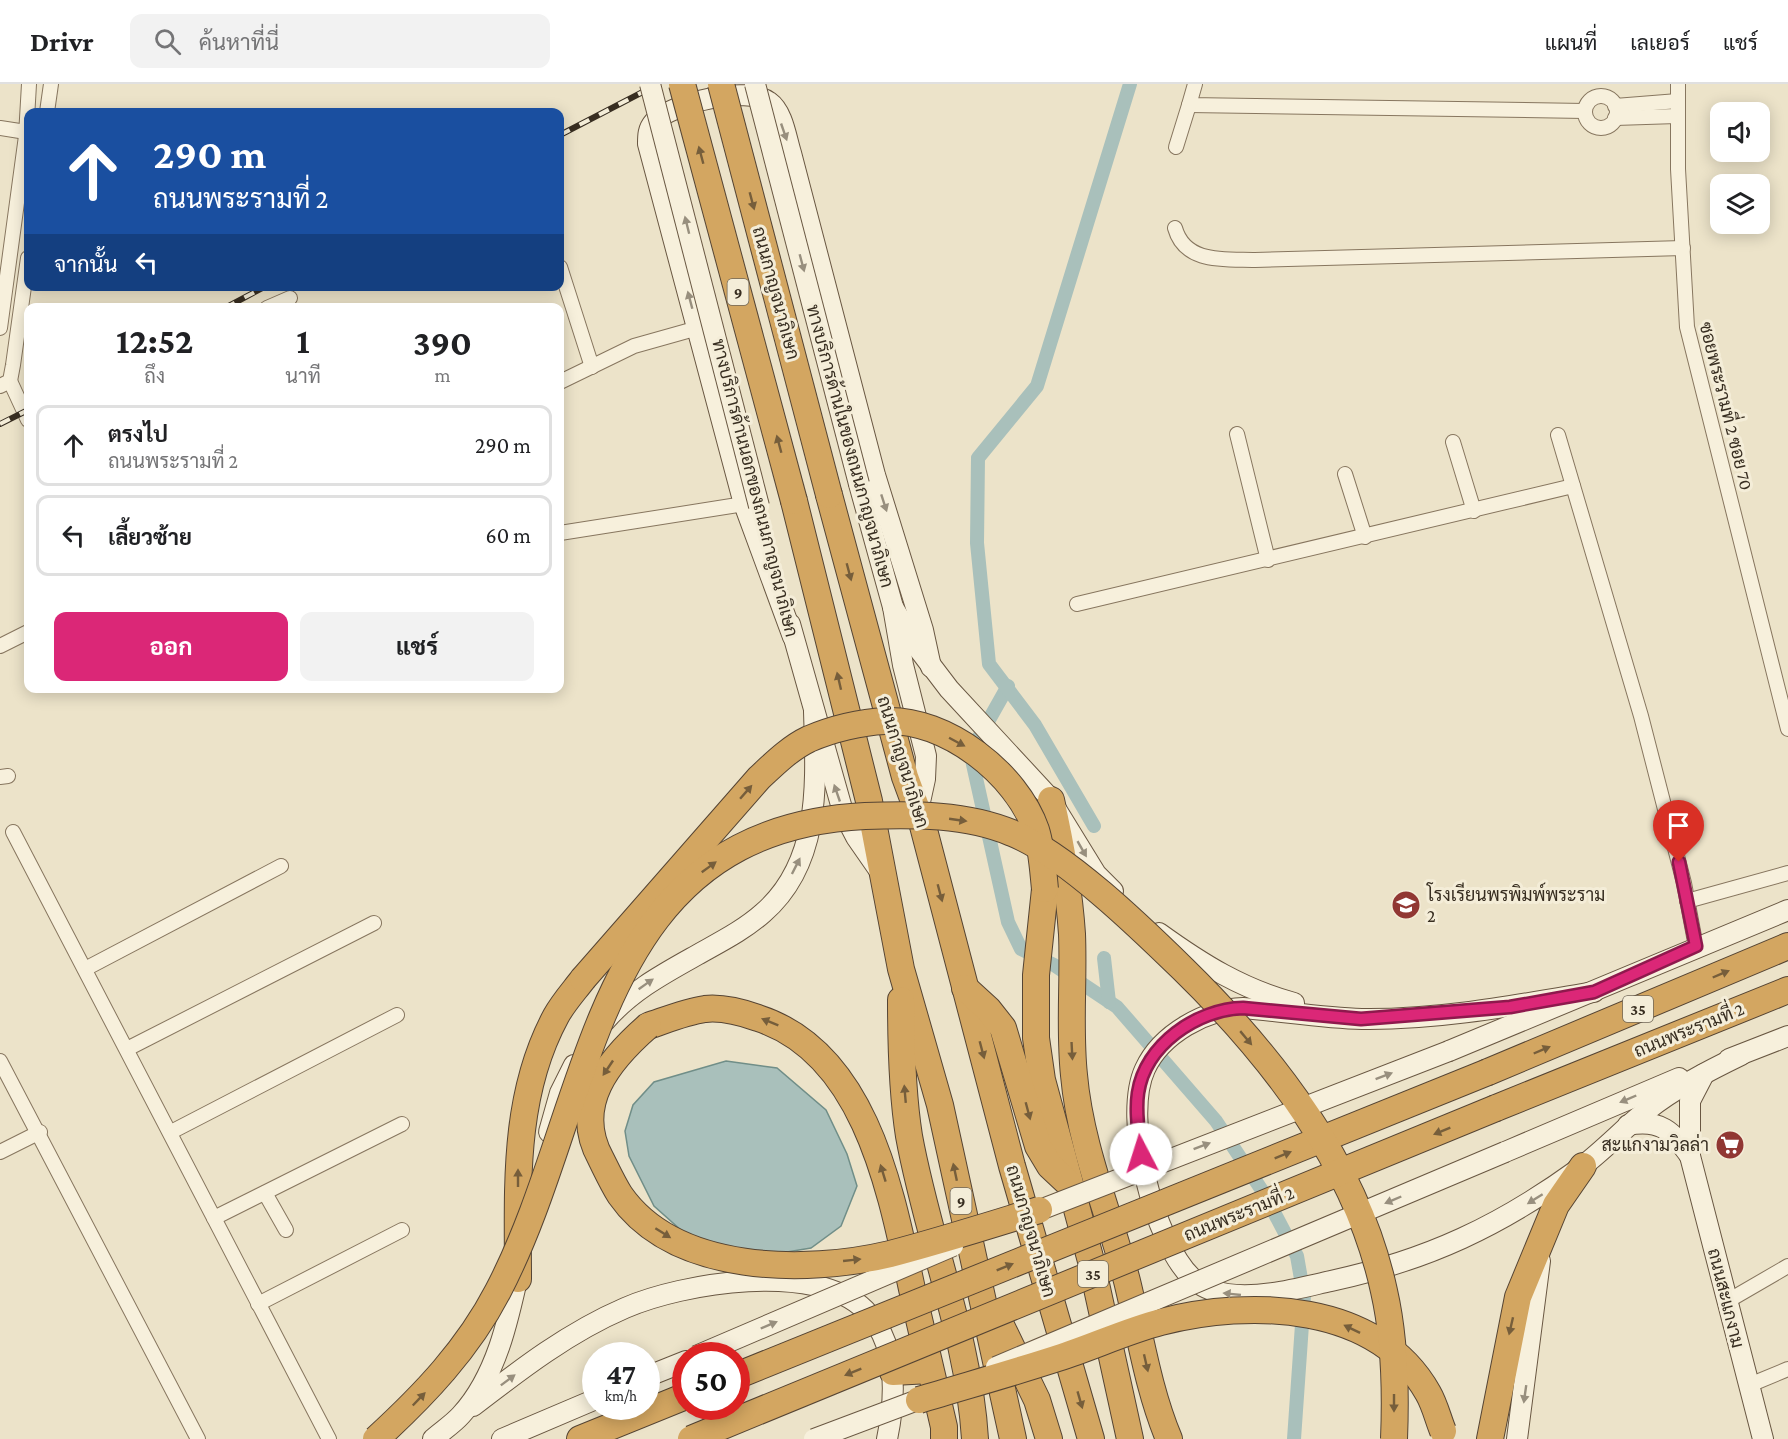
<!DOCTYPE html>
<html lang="th">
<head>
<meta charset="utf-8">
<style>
  :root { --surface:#fff; --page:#f2f2f2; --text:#202124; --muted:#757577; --line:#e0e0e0; --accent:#db2777 }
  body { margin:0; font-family:"Crimson Pro",Sarabun,serif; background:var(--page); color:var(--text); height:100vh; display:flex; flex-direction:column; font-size:22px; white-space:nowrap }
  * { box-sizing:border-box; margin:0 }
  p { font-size:20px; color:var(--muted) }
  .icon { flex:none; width:33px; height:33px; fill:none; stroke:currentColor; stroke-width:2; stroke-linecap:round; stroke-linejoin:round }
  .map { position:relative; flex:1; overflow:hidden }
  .sheet { position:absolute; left:24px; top:219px; width:540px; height:390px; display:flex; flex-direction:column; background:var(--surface); border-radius:12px; box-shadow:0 3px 15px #0003 }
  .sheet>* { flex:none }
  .banner { position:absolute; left:24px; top:24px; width:540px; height:183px; border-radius:12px; box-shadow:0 3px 15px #0003; background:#1a4fa0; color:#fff; overflow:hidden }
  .fabs { position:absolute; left:1710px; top:18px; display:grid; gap:12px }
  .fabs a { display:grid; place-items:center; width:60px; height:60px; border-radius:12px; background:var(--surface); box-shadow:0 3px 15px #0003; font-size:30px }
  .speed { position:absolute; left:582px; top:1258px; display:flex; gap:12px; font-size:30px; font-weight:700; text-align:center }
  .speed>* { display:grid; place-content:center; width:78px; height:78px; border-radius:50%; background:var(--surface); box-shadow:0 3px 15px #0003; line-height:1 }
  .speed small { font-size:15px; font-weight:400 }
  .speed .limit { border:9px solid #d22; background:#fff; color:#111 }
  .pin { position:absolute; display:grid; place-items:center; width:51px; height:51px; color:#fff; margin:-62px -26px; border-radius:50% 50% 50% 0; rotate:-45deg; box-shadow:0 0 6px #0007 }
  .pin .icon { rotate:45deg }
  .me { position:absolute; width:66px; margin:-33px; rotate:355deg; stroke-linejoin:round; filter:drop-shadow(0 0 4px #0008) }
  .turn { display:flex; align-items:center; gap:21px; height:126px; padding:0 30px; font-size:27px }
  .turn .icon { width:78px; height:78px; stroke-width:2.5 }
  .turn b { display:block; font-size:42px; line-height:51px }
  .then { display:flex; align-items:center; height:57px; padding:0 30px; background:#0003; gap:12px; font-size:22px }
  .eta { display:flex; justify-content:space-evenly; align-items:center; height:102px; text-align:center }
  .eta b { font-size:36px; font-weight:700; line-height:42px }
  .cta { display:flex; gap:12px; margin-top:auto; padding:12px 30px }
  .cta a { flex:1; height:69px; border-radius:12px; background:var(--accent); color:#fff; font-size:24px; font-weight:700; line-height:69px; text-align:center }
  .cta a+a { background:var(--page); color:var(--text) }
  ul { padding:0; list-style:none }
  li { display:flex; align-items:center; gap:18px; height:81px; margin:0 12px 9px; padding:0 18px; border:3px solid var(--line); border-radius:12px }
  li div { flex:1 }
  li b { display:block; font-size:22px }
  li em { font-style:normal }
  header { display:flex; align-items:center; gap:36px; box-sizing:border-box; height:84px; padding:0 30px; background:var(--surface); border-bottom:2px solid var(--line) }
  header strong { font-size:28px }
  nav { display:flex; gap:33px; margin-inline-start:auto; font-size:21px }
  .search { width:420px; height:54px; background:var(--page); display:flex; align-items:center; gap:15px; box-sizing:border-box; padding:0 21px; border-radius:12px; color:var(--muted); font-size:22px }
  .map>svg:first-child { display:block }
  .water { fill:#a9c0bb; stroke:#708e88; stroke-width:1.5 }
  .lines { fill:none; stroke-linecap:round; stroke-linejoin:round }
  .canal { stroke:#a9c0bb; stroke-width:14 }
  .street-casing { stroke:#87765f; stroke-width:16 }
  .secondary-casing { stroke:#695742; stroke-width:22 }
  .highway-casing { stroke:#543; stroke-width:28 }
  .street { stroke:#f7f0dc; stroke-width:14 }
  .secondary { stroke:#f7f0dc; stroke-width:20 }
  .highway { stroke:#d3a661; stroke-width:26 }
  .rail-casing { stroke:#382e21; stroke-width:6 }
  .rail { stroke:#f4edd8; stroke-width:4; stroke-dasharray:11; stroke-linecap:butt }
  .secondary-bridge-casing { stroke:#695742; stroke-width:22; stroke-linecap:butt }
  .highway-bridge-casing { stroke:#543; stroke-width:28; stroke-linecap:butt }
  .secondary-bridge { stroke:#f7f0dc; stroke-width:20 }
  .highway-bridge { stroke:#d3a661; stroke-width:26 }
  .oneway { fill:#988f7e }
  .oneway2 { fill:#765e3b }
  .route-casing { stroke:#8e194d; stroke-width:15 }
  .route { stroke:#db2777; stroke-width:10 }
  .labels { text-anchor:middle; stroke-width:6; stroke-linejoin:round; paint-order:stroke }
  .shield { fill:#f4edd8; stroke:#706758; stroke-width:1.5 }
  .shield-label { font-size:16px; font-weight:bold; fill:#382e21 }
  .street-label { font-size:18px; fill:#382e21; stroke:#f4edd8 }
  .poi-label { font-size:18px; fill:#382e21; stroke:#f4edd8; text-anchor:start }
</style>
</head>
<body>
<header>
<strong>Drivr</strong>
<div class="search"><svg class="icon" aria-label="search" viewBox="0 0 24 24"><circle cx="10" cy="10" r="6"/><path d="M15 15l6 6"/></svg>ค้นหาที่นี่</div>
<nav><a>แผนที่</a><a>เลเยอร์</a><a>แชร์</a></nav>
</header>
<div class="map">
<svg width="1788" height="1355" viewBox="0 0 1788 1355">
  <rect width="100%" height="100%" fill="#ece3c9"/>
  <path class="water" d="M 726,977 L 777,984 L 826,1026 L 847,1070 L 857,1102 L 841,1142 L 811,1164 L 769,1171 L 691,1155 L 654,1122 L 629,1072 L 625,1047 L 633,1021 L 654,998 Z"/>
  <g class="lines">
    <g class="canal">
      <path d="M 1008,602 L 977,657 L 972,676 L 1008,838 L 1021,865 L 1054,881 L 1117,923 L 1216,1037 L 1265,1111 L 1297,1172 L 1304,1212 L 1294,1355"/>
      <path d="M 1094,742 L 1035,641 L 989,580 L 977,459 L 978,374 L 1037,302 L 1130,0"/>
      <path d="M 1104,874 L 1109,918"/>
    </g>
    <g class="street-casing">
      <g id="street">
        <path d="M 1195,0 L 1189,21 L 1585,27"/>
        <path d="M 1678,0 L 1678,85 L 1687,243 L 1788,645"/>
        <circle cx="1601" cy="28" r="16"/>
        <path d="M 1615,22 L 1678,17"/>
        <path d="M 47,28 L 51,0"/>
        <path d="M 1615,34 L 1677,32"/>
        <path d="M 0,44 L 26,48"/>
        <path d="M 1176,63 L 1189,21"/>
        <path d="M 1175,144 C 1185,180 1225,175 1255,176 L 1683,164"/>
        <path d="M 560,183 L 592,283"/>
        <path d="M 267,224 L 290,214"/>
        <path d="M 0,244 L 26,52 L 29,0"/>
        <path d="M 10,297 L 28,336"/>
        <path d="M 560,298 L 634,262 L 698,244"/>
        <path d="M 0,302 L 10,297 L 13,281 L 28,174"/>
        <path d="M 1237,350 L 1268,476"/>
        <path d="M 1558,351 L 1641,632 L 1684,799 L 1696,863"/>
        <path d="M 1453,358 L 1474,427"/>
        <path d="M 1345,390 L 1365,453"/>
        <path d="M 560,449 L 744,420"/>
        <path d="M 1077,520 L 1573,402"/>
        <path d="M 0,562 L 28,548"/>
        <path d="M 0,693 L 8,692"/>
        <path d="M 13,748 L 329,1355"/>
        <path d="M 1687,817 L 1788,789"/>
        <path d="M 85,885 L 281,782"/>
        <path d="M 127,965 L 374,839"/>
        <path d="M 0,977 L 198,1355"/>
        <path d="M 171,1048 L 397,931"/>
        <path d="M 0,1068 L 40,1048"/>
        <path d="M 265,1109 L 286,1146"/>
        <path d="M 214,1134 L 402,1040"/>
        <path d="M 1726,1218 L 1788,1182"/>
        <path d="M 258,1220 L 402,1146"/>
        <path d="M 1747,1302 L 1788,1285"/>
      </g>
    </g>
    <g class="secondary-casing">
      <g id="secondary">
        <path d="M 859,400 L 893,523 L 903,581 L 926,672 L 925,695 L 918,727"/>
        <path d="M 893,523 L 914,559 L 949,605 L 1048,712 L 1096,790 L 1113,807"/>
        <path d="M 790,540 L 843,728 L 856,753 L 881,789"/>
        <path d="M 793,553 L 744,420 L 648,60 C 648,51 648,45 654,38 C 672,19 747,1 769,18 C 783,28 786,53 791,69 L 875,391 L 923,546 L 931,583"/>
        <path d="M 1159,849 C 1202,880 1242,905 1294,919"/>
        <path d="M 1594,908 C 1517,921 1440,936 1362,935 C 1322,934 1282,927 1243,924 C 1206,925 1161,950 1145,985 C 1122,1034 1154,1158 1192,1194 C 1201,1203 1214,1208 1227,1210 C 1260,1215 1299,1204 1331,1197 C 1428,1176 1500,1142 1580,1084 C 1603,1067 1623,1045 1646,1027 C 1675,1004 1708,987 1741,971"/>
        <path d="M 605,937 C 631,907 663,890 697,871 C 720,858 744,846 763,829 C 822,778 816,697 814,627"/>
        <path d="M 1449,967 L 1788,826"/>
        <path d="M 1729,975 L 1788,952"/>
        <path d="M 1704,990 L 1690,1017 L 1690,1072 L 1763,1355"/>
        <path d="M 1628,1041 C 1661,1035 1672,1047 1690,1072"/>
        <path d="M 549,1048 L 560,1009 L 574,981"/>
        <path d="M 1505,1068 L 1679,994"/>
        <path d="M 646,1293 L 686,1277"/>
        <path d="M 473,1322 C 521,1285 569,1248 625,1224 C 682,1199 816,1177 865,1226 C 899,1260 896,1312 887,1355"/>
        <path d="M 433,1355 C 442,1347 453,1340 461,1331 C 497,1292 509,1233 520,1182"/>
        <path d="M 502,1355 L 596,1315"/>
        <path d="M 1517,1355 L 1540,1177"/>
      </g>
    </g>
    <g class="highway-casing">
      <g id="highway">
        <path d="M 829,411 L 905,693 L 923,742 L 1012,1082 L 1091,1355"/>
        <path d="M 794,417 L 869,717 L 901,885 L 940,1021 L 1013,1355"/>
        <path d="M 1051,716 C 1061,760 1069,805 1072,850 C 1074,897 1069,944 1074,991 C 1080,1061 1109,1129 1127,1197 C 1140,1250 1148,1305 1169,1355"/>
        <path d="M 1045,805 L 1036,891 L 1036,954 L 1042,996 L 1091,1177 L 1130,1355"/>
        <path d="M 965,904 L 988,925 L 1003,944 L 1038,1062 L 1050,1082 L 1066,1097"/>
        <path d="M 901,916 C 901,961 902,1008 909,1052 C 927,1152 969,1254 975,1355"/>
        <path d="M 648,942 C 666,936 685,928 705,925 C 723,923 741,928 758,934 C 866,969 891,1108 912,1205 C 923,1251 933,1297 944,1343 L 944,1355"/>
        <path d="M 1488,988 L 1788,862"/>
        <path d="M 1496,1024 L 1788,906"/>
        <path d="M 518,1195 C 518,1106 512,1013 556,932 C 563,919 574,907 583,895"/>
        <path d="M 995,1229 L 1037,1316 L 1049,1355"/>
        <path d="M 893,1288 L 930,1286"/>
        <path d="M 580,1355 L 686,1312"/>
        <path d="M 1490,1355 L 1518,1213 L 1556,1121 L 1583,1082"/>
      </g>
    </g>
    <use href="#street" class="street"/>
    <use href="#secondary" class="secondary"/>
    <use href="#highway" class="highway"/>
    <g class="rail-casing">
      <g id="rail">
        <path d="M 560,51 L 658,0"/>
        <path d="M 225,224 L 266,202"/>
        <path d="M 0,340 L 28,326"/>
      </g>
    </g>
    <use href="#rail" class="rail"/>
    <g class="secondary-bridge-casing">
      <g id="secondary-bridge">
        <path d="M 650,0 L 759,422"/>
        <path d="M 755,0 L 859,400"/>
        <path d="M 1027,1131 L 1449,967"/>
        <path d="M 696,1272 L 953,1162"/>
        <path d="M 996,1283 L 1505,1068"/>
        <path d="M 814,1355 L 931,1311"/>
      </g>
    </g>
    <g class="highway-bridge-casing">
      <g id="highway-bridge">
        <path d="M 682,0 L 794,417"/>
        <path d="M 721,0 L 829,411"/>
        <path d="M 583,895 L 759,694 C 774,680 790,664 809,655 C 832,645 861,638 885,637 C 946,634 1017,690 1036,746 C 1042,765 1043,786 1045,805"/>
        <path d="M 648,942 C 609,976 571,1021 601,1075 C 607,1087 613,1100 620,1111 C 675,1190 806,1190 890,1170 C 940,1157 990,1141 1039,1126"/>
        <path d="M 736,1292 L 1488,988"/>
        <path d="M 919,1316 C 965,1302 1012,1289 1058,1274 C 1093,1263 1126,1247 1161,1238 C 1250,1215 1377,1218 1428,1309 C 1435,1321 1438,1335 1443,1347"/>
        <path d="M 376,1355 C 424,1311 468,1265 498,1207 C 597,1018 589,746 865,732 C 913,730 967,730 1012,749 C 1065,770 1141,844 1183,885 C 1273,973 1357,1081 1384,1207 C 1395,1255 1396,1306 1394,1355"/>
        <path d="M 691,1355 L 1496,1024"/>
      </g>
    </g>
    <use href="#secondary-bridge" class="secondary-bridge"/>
    <use href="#highway-bridge" class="highway-bridge"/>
  </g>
  <defs><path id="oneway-solid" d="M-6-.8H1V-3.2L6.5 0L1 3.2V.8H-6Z" transform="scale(1.5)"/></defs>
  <g class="oneway">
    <use href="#oneway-solid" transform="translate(784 48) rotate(71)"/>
    <use href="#oneway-solid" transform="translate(687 141) rotate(-104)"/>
    <use href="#oneway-solid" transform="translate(802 179) rotate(75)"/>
    <use href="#oneway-solid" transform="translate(690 216) rotate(-105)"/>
    <use href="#oneway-solid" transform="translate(884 419) rotate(72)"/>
    <use href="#oneway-solid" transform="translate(837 709) rotate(-109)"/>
    <use href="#oneway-solid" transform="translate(1082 765) rotate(60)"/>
    <use href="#oneway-solid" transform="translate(796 782) rotate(-63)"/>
    <use href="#oneway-solid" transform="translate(646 900) rotate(-35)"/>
    <use href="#oneway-solid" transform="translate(1384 992) rotate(-21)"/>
    <use href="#oneway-solid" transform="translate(1628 1015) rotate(157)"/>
    <use href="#oneway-solid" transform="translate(1202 1062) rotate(-21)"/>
    <use href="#oneway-solid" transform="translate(1535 1115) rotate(148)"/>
    <use href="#oneway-solid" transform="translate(1393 1116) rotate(157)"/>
    <use href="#oneway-solid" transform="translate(1232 1210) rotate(-174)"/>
    <use href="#oneway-solid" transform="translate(769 1241) rotate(-23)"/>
    <use href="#oneway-solid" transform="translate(508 1296) rotate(-37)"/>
    <use href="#oneway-solid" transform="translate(1525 1310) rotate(98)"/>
  </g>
  <g class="oneway2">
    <use href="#oneway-solid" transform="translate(701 71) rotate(-105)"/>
    <use href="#oneway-solid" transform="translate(752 117) rotate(75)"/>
    <use href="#oneway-solid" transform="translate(779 360) rotate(-105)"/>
    <use href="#oneway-solid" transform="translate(849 488) rotate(75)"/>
    <use href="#oneway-solid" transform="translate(839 597) rotate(-103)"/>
    <use href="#oneway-solid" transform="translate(957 658) rotate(28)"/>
    <use href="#oneway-solid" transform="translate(746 708) rotate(-49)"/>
    <use href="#oneway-solid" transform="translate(958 736) rotate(8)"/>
    <use href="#oneway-solid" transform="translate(709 783) rotate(-36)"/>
    <use href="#oneway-solid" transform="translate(940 809) rotate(75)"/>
    <use href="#oneway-solid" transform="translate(1721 890) rotate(-23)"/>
    <use href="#oneway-solid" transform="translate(770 938) rotate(-158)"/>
    <use href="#oneway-solid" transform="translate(1246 954) rotate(50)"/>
    <use href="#oneway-solid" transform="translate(982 966) rotate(75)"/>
    <use href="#oneway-solid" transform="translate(1542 966) rotate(-23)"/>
    <use href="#oneway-solid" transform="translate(1072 967) rotate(87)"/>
    <use href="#oneway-solid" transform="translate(608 984) rotate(124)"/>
    <use href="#oneway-solid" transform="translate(905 1010) rotate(-95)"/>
    <use href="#oneway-solid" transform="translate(1028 1027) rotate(75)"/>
    <use href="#oneway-solid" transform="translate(1442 1047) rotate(158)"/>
    <use href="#oneway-solid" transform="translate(1283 1071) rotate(-22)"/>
    <use href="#oneway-solid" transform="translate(955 1088) rotate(-102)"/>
    <use href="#oneway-solid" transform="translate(883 1089) rotate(-107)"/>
    <use href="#oneway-solid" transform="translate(518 1094) rotate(-90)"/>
    <use href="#oneway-solid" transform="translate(663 1149) rotate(32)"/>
    <use href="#oneway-solid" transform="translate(852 1176) rotate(-6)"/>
    <use href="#oneway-solid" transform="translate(1005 1183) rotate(-22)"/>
    <use href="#oneway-solid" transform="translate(1511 1242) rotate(103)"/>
    <use href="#oneway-solid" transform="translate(1352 1245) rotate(-154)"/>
    <use href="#oneway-solid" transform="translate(1146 1279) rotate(77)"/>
    <use href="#oneway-solid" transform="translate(853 1288) rotate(158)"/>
    <use href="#oneway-solid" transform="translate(419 1315) rotate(-46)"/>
    <use href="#oneway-solid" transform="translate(1080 1316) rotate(74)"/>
    <use href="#oneway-solid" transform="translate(1394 1319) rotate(90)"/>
  </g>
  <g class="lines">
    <g class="route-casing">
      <path id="route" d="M 1141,1070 C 1139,1050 1135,1029 1138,1009 C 1145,961 1197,925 1243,924 L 1361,935 L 1510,923 L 1594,908 L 1696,862 L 1679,778"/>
    </g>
    <use href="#route" class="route"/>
  </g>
  <defs>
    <g id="school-disc" transform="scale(1.5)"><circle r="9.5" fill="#913733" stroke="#f4edd8"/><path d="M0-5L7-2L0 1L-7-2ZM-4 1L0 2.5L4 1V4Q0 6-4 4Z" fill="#fff"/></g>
    <g id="supermarket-disc" transform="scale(1.5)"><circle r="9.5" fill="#913733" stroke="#f4edd8"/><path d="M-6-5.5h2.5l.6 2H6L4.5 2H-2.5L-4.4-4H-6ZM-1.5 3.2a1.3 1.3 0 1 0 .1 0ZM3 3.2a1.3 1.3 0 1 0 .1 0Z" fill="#fff"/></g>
  </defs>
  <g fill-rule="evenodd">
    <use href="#school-disc" x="1406" y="821"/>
    <use href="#supermarket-disc" x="1730" y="1061"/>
  </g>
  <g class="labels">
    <g class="shield">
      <rect x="727.5" y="195" width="21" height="26" rx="4.5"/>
      <rect x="1623" y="912" width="30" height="26" rx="4.5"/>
      <rect x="950.5" y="1104" width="21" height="26" rx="4.5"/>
      <rect x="1078" y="1177" width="30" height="26" rx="4.5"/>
    </g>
    <g class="shield-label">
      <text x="738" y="214">9</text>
      <text x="1638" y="931">35</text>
      <text x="961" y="1123">9</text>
      <text x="1093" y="1196">35</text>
    </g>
    <g class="street-label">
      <text transform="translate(776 209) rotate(75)" y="6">ถนนกาญจนาภิเษก</text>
      <text transform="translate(1726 322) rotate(76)" y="6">ซอยพระรามที่ 2 ซอย 70</text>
      <text transform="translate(850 362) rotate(75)" y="6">ทางบริการด้านในของถนนกาญจนาภิเษก</text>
      <text transform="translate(755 404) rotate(76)" y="6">ทางบริการด้านนอกของถนนกาญจนาภิเษก</text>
      <text transform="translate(903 678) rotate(73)" y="6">ถนนกาญจนาภิเษก</text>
      <text transform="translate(1689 946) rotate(-22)" y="6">ถนนพระรามที่ 2</text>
      <text transform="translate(1239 1130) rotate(-22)" y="6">ถนนพระรามที่ 2</text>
      <text transform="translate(1031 1147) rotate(74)" y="6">ถนนกาญจนาภิเษก</text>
      <text transform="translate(1726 1214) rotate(76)" y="6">ถนนสะแกงาม</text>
    </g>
    <g class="poi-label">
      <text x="1427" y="817">โรงเรียนพรพิมพ์พระราม<tspan x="1427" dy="21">2</tspan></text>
      <text x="1709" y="1067" text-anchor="end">สะแกงามวิลล่า</text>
    </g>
  </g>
</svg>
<div class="fabs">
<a><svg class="icon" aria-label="sound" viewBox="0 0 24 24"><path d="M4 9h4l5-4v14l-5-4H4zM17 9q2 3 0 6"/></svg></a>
<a><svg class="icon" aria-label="layers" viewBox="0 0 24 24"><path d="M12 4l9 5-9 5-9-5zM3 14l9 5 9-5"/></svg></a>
</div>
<div class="speed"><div>47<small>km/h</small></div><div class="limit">50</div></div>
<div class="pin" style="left:1679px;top:778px;background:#d93025"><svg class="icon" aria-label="arrive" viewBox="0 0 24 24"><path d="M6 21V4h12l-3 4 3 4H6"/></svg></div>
<svg class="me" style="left:1141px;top:1070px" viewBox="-20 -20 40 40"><circle r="19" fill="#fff"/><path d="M0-13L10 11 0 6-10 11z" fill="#db2777"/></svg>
<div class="banner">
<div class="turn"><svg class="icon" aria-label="ahead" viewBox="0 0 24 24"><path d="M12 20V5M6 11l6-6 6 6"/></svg><div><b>290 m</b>ถนนพระรามที่ 2</div></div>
<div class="then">จากนั้น<svg class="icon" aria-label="left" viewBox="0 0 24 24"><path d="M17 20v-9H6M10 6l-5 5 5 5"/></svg></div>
</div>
<section class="sheet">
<div class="eta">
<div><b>12:52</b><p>ถึง</p></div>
<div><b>1</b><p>นาที</p></div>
<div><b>390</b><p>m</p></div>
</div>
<ul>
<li><svg class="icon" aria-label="ahead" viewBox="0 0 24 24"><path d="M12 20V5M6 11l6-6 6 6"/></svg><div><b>ตรงไป</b><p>ถนนพระรามที่ 2</p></div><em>290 m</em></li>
<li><svg class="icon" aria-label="left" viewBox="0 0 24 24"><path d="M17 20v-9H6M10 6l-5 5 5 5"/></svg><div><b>เลี้ยวซ้าย</b></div><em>60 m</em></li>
</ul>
<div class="cta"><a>ออก</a><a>แชร์</a></div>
</section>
</div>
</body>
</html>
